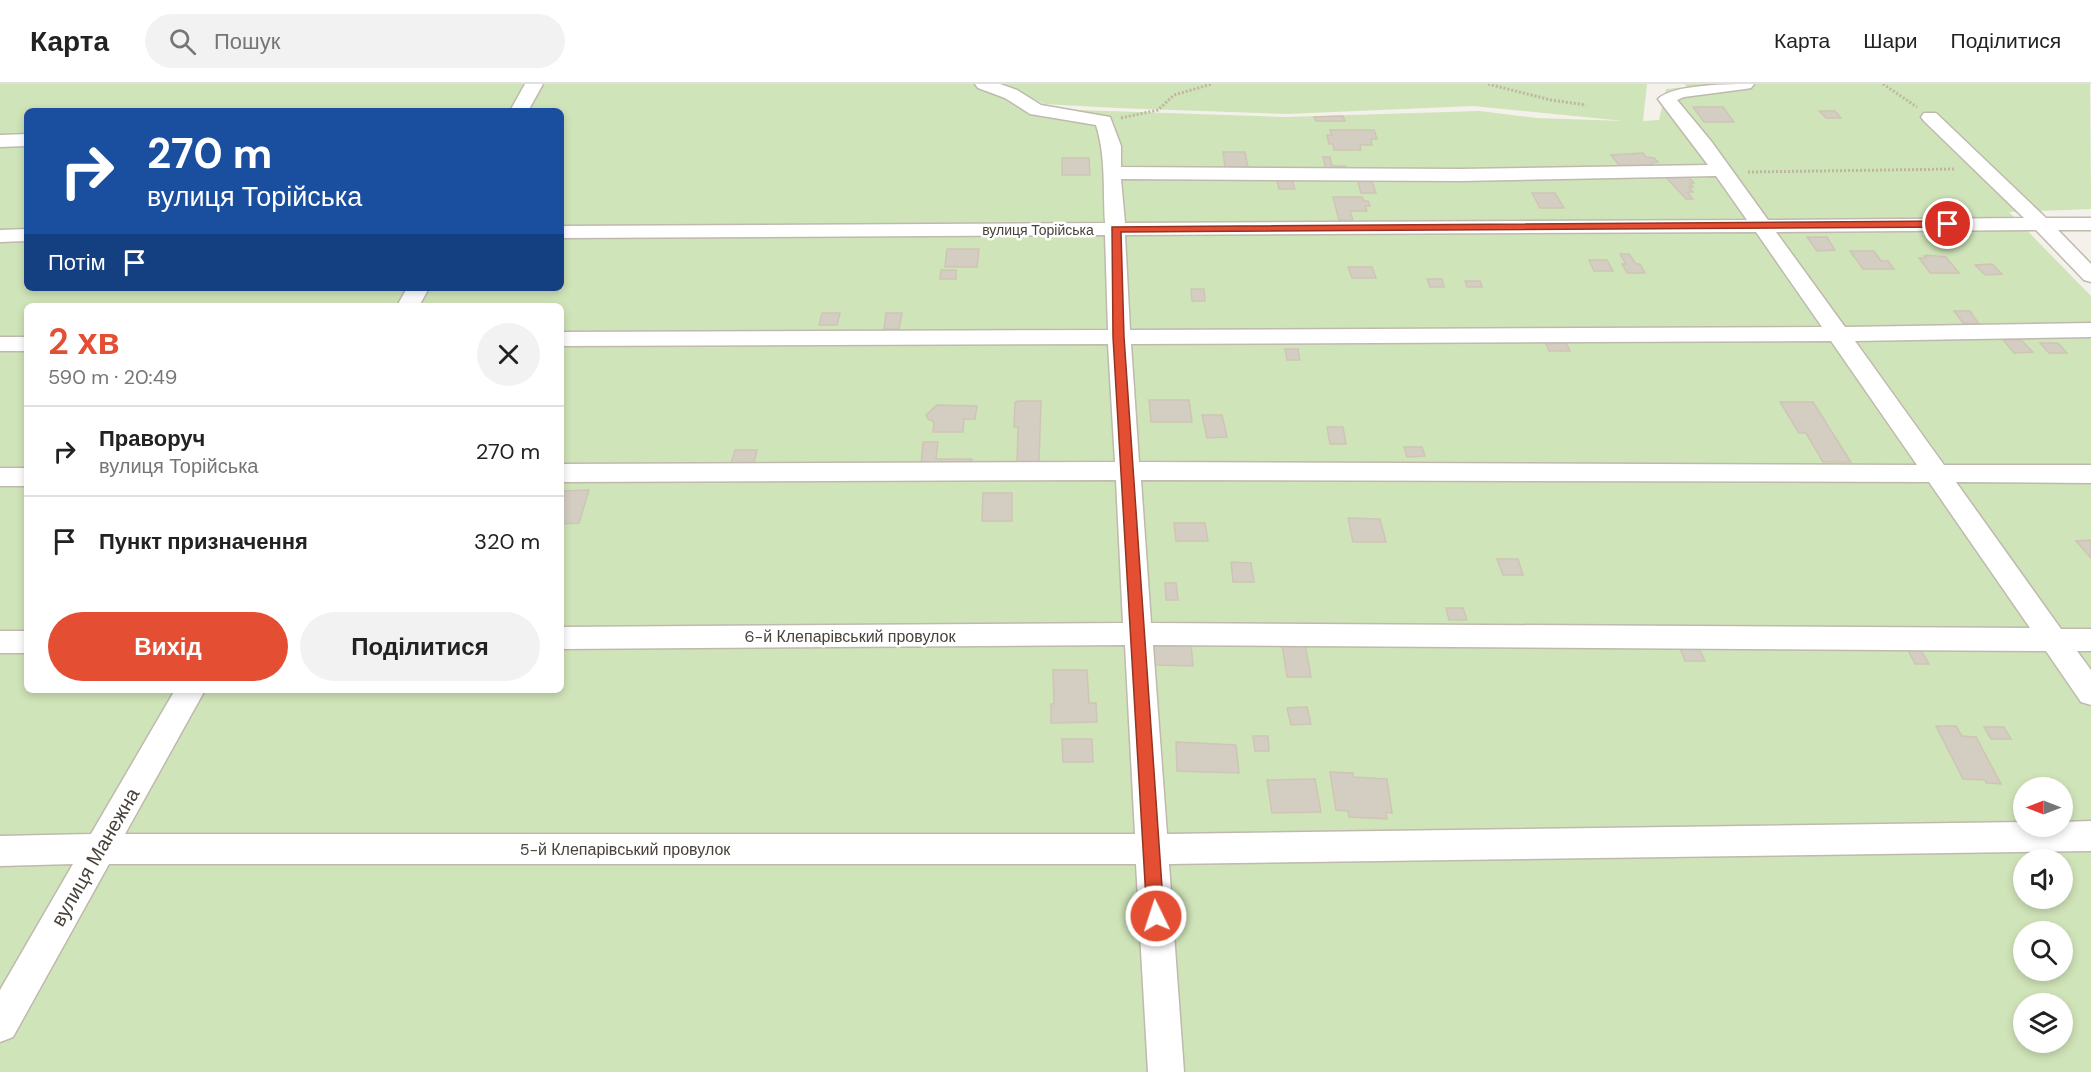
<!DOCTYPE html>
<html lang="uk">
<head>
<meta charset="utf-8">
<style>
  :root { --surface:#fff; --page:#f2f2f2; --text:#222; --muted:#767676; --line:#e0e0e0; --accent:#e44e32 }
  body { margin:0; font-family:"DM Sans",sans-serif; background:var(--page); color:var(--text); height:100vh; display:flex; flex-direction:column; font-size:22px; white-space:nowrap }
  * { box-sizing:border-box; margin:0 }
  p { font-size:20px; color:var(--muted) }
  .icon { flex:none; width:33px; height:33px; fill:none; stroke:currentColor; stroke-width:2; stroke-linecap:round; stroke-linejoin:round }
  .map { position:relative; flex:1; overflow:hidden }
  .drawer { position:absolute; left:24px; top:219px; width:540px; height:390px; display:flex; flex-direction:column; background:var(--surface); border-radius:9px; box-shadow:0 3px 9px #0003 }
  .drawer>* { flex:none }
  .top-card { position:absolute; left:24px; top:24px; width:540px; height:183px; border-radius:9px; box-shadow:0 3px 9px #0003; background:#1a4fa0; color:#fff; overflow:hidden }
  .needle { width:39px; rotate:270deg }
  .fabs { position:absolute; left:2013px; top:693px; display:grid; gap:12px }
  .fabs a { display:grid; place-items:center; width:60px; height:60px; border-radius:50%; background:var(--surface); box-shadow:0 3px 9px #0003; font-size:30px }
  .pin { position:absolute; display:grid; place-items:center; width:51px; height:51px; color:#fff; margin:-26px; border:3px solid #fff; border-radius:50%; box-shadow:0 2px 6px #0007 }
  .me { position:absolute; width:66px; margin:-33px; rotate:356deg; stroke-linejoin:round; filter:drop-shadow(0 0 4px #0008) }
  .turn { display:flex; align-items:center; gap:21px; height:126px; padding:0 24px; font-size:27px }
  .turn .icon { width:78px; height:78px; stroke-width:2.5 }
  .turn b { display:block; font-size:42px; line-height:51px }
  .then { display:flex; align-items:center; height:57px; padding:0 24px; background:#0003; gap:12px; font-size:22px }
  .round { display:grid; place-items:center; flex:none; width:63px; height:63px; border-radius:32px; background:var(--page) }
  .summary { display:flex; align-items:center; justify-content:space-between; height:102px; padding:0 24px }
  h1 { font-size:36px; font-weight:600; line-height:45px; color:var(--accent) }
  .button { display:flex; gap:12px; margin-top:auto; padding:12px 24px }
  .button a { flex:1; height:69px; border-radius:36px; background:var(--accent); color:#fff; font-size:24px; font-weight:600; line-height:69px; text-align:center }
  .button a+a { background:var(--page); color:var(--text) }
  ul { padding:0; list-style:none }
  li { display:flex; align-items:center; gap:18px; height:90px; padding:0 24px; border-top:2px solid var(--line) }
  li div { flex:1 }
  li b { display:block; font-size:22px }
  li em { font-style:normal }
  header { display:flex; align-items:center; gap:36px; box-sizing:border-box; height:84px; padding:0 30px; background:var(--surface); border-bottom:2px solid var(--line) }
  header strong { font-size:28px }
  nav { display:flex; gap:33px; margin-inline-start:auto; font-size:21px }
  .search { width:420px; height:54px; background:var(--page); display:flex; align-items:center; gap:15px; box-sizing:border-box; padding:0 21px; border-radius:33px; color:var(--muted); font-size:22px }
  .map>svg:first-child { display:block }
  .green { fill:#d0e4b9; fill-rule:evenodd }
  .building { fill:#d4cdc2; stroke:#cfc5b6; stroke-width:1.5 }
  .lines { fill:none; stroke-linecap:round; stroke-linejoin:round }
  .minor-casing { stroke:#bfb9ae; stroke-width:3 }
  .path { stroke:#bfb5a1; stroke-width:3; stroke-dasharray:2 2; stroke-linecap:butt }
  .minor { fill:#fff; fill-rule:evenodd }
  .route { fill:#e44e32; stroke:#943320; stroke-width:1.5 }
  .labels { text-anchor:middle; stroke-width:5; stroke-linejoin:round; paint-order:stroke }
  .far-street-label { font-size:14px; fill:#48423a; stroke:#fff }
  .street-label { font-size:16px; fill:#48423a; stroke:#fff }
  .near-street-label { font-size:20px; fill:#48423a; stroke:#fff }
</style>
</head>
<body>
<header>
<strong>Карта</strong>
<div class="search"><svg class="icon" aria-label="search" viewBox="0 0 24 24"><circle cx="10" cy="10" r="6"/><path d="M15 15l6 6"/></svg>Пошук</div>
<nav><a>Карта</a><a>Шари</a><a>Поділитися</a></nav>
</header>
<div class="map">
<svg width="2091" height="988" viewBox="0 0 2091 988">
  <rect width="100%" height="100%" fill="#f4f1eb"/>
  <path class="green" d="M 0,0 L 996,0 L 1048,25 L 1285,33 L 1480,27 L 1537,34 L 1624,37 L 1473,22 L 1287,30 L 1117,24 L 1044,20 L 1005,0 L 1647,0 L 1643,37 L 1659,36 L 1666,5 L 1686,3 L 1685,0 L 2090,0 L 2091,125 L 2009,128 L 2091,212 L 2091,988 L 0,988 ZM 27,27 L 561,27 L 561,204 L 27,204 ZM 27,222 L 561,222 L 561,606 L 27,606 ZM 2024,704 L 2062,704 L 2062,742 L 2024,742 ZM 2024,776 L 2062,776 L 2062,814 L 2024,814 ZM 2024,848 L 2062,848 L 2062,886 L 2024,886 ZM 2024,920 L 2062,920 L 2062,958 L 2024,958 Z"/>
  <g class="building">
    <path d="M 1693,23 L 1723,23 L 1734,38 L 1704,38 Z"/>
    <path d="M 1819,27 L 1835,27 L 1841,34 L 1826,34 Z"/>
    <path d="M 1343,32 L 1345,37 L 1316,37 L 1314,33 Z"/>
    <path d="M 1330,46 L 1374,46 L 1377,55 L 1371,55 L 1372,61 L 1360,61 L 1361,66 L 1334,66 L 1333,60 L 1329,60 L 1327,51 L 1332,51 Z"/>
    <path d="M 1223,68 L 1245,68 L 1248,83 L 1225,83 Z"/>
    <path d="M 1643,69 L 1646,73 L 1654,74 L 1658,78 L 1651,79 L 1652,82 L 1619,81 L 1611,71 Z"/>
    <path d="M 1323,73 L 1330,73 L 1332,82 L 1345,82 L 1347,88 L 1326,87 Z"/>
    <path d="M 1062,74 L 1089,74 L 1090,91 L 1062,91 Z"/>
    <path d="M 1665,92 L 1688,92 L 1694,99 L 1690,99 L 1693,103 L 1689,103 L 1693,108 L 1687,108 L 1693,115 L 1686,115 Z"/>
    <path d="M 1357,95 L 1371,95 L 1376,109 L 1361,109 Z"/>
    <path d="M 1277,96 L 1292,96 L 1295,105 L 1279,105 Z"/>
    <path d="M 1532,109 L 1555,109 L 1564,124 L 1540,124 Z"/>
    <path d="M 1333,113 L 1362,113 L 1364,117 L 1368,117 L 1370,122 L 1365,122 L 1367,127 L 1350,127 L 1353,136 L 1339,136 Z"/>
    <path d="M 1807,153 L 1827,153 L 1835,166 L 1817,167 Z"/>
    <path d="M 947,165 L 979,165 L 977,183 L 945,183 Z"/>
    <path d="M 1850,167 L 1874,167 L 1881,177 L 1888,177 L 1894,185 L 1863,185 Z"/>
    <path d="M 1620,170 L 1629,170 L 1636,180 L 1640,180 L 1645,189 L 1627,189 L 1622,180 L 1626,180 Z"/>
    <path d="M 1926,171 L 1946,173 L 1959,189 L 1930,189 L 1919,174 L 1926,174 L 1924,172 L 1928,172 Z"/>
    <path d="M 1589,176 L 1607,176 L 1613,187 L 1594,187 Z"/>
    <path d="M 1992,180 L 2002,190 L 1985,191 L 1975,181 Z"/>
    <path d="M 1348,183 L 1372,183 L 1376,194 L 1352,194 Z"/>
    <path d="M 941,186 L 956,186 L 956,195 L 940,195 Z"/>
    <path d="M 1427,195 L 1442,195 L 1444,203 L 1430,203 Z"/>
    <path d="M 1465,197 L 1480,197 L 1482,203 L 1467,203 Z"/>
    <path d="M 1191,205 L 1204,205 L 1205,217 L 1192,217 Z"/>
    <path d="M 1954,227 L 1970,227 L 1979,240 L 1963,239 Z"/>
    <path d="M 822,229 L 840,229 L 837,241 L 819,241 Z"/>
    <path d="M 886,229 L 902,229 L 899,245 L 884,245 Z"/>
    <path d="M 2003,256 L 2021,256 L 2033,268 L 2014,269 Z"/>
    <path d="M 1566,259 L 1570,267 L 1549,267 L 1546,260 Z"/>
    <path d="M 2040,259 L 2058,259 L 2067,269 L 2049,269 Z"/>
    <path d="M 1285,265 L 1298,265 L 1300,276 L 1287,276 Z"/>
    <path d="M 1149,316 L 1189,316 L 1192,338 L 1151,338 Z"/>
    <path d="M 1019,317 L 1041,317 L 1039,379 L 1017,379 L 1018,343 L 1014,343 L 1015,318 Z"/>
    <path d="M 1780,318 L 1813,318 L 1851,378 L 1823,378 L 1806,349 L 1799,349 Z"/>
    <path d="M 937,321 L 977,322 L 975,335 L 964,335 L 963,348 L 933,348 L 934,338 L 928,335 L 926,331 Z"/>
    <path d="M 1202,331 L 1222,331 L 1227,353 L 1207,354 Z"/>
    <path d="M 1327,343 L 1343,343 L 1346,360 L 1330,360 Z"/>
    <path d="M 923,358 L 938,358 L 936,375 L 972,375 L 971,382 L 921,380 Z"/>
    <path d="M 1404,363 L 1422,363 L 1425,372 L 1407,373 Z"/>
    <path d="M 735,366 L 757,366 L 753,383 L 730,383 Z"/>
    <path d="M 589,406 L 579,439 L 561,440 L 561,407 Z"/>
    <path d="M 983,409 L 1012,409 L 1012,437 L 982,437 Z"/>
    <path d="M 1348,434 L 1380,435 L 1386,458 L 1353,458 Z"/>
    <path d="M 1174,439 L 1205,439 L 1208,457 L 1176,457 Z"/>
    <path d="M 2091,456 L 2091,474 L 2076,457 Z"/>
    <path d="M 1497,475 L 1518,475 L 1523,491 L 1503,491 Z"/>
    <path d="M 1231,478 L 1251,479 L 1254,498 L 1233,498 Z"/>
    <path d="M 1165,499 L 1176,499 L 1178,516 L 1166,516 Z"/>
    <path d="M 1446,524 L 1463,524 L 1467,536 L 1449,536 Z"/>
    <path d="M 1678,559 L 1697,560 L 1705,577 L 1685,577 Z"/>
    <path d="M 1153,560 L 1191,560 L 1193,582 L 1154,581 Z"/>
    <path d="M 1282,560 L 1305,560 L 1311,593 L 1287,593 Z"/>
    <path d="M 1905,560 L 1918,561 L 1929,580 L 1915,580 Z"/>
    <path d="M 1053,586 L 1087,586 L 1089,619 L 1096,619 L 1097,638 L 1051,639 L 1051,620 L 1054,620 Z"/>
    <path d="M 1307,623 L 1311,640 L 1291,641 L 1287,624 Z"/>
    <path d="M 1936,642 L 1956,642 L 1962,652 L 1976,653 L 2001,700 L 1986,699 L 1985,696 L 1963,695 Z"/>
    <path d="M 1984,643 L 2004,643 L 2011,655 L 1991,655 Z"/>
    <path d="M 1253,652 L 1268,652 L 1269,667 L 1255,667 Z"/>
    <path d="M 1062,655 L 1092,655 L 1093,678 L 1063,678 Z"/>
    <path d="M 1176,658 L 1236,661 L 1239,689 L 1177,687 Z"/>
    <path d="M 1330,688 L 1353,689 L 1353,693 L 1387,695 L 1392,729 L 1386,728 L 1387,735 L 1349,733 L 1348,727 L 1336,726 Z"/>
    <path d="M 1315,695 L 1321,728 L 1272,729 L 1267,696 Z"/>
  </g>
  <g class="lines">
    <g class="minor-casing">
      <g id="minor">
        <path d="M 525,0 L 543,0 L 528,27 L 510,27 Z"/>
        <path d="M 975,0 L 1000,0 L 1017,6 L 1041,21 L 1110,33 L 1121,62 L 1121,83 L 1460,85 L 1708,81 L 1658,15 C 1673,0 1730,0 1754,0 L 1751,4 L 1745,5 L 1684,13 L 1677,16 L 1711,57 L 1768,136 L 2024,134 L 1924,37 L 1921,33 L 1924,29 L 1936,29 L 2046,134 L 2091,134 L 2091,146 L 2058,146 L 2091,180 L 2091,198 L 2084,196 L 2036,146 L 1776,148 L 1845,243 L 2091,239 L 2091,253 L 1855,257 L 1944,381 L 2091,381 L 2091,399 L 1956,398 L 2061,545 L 2091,545 L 2091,567 L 2077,567 L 2091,586 L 2091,621 L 2081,618 L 2046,567 L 1153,561 L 1167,750 L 2024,738 L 2024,742 L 2062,742 L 2062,738 L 2091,737 L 2091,767 L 1169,780 L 1184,988 L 1148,988 L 1136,780 L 109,780 L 13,953 L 0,958 L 0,906 L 73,780 L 0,782 L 0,752 L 91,750 L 175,606 L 205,606 L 125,750 L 1135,750 L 1125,561 L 561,565 L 561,543 L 1123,539 L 1116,396 L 561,398 L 561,380 L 1115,378 L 1108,260 L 561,262 L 561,248 L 1108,246 L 1105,151 L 561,154 L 561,142 L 1105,139 C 1103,107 1106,72 1096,41 L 1030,30 L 1005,14 L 978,4 ZM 1716,92 L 1747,136 L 1125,139 L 1121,95 L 1460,97 ZM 1756,148 L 1822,243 L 1130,246 L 1125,151 ZM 1831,257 L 1917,381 L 1139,378 L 1131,260 ZM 1141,396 L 1929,398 L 2030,544 L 1151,539 Z"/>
        <path d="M 27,50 L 27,62 L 0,63 L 0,51 Z"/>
        <path d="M 27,145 L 27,157 L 0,158 L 0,146 Z"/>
        <path d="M 407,204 L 429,204 L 419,222 L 397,222 Z"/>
        <rect x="0" y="253" width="27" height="14"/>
        <rect x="0" y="384" width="27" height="18"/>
        <rect x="0" y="547" width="27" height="22"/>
      </g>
    </g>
    <g class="path">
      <path d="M 1488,0 L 1551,16 L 1586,21"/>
      <path d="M 1883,0 L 1917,23"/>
      <path d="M 1121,34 L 1158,26 L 1174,11 L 1212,0"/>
      <path d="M 1748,88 L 1956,85"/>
    </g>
    <use href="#minor" class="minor"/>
  </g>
  <path class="route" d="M 1948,137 L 1953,140 L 1952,143 L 1121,148 L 1124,253 L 1164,832 L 1162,838 L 1156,840 L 1150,838 L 1147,832 L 1113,253 L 1112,143 Z"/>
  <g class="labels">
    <g class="far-street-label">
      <text x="1038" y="151">вулиця Торійська</text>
    </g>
    <g class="street-label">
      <text x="850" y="558">6-й Клепарівський провулок</text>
      <text x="625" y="771">5-й Клепарівський провулок</text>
    </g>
    <g class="near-street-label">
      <text transform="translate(95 773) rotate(-60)" y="7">вулиця Манежна</text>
    </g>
  </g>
</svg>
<div class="fabs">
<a><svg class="needle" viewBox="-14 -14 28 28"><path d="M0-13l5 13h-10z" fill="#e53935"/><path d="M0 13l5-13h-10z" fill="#767676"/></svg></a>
<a><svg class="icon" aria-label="sound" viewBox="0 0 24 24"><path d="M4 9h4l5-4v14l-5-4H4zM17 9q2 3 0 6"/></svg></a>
<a><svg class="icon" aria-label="search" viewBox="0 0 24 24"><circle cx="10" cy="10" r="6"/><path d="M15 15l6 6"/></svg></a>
<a><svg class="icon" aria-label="layers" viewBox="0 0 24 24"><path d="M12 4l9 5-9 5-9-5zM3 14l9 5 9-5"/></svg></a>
</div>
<div class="pin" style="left:1948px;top:140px;background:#d93025"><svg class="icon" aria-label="arrive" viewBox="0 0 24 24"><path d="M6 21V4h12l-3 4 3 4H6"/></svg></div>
<svg class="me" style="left:1156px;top:832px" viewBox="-20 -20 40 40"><circle r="17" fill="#e44e32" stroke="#fff" stroke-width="3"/><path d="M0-11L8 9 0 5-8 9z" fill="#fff"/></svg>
<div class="top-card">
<div class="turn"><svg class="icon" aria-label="right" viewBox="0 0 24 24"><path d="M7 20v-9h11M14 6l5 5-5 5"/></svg><div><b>270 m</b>вулиця Торійська</div></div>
<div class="then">Потім<svg class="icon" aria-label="arrive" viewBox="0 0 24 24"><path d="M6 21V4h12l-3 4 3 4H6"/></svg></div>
</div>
<section class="drawer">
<div class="summary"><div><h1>2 хв</h1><p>590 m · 20:49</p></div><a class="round"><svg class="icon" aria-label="close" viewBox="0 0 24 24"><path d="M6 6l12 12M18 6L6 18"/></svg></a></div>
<ul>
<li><svg class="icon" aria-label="right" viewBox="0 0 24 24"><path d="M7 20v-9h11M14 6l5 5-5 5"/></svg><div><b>Праворуч</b><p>вулиця Торійська</p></div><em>270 m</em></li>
<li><svg class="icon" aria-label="arrive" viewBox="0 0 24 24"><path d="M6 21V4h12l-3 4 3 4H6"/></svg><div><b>Пункт призначення</b></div><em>320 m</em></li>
</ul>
<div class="button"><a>Вихід</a><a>Поділитися</a></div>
</section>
</div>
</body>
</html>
